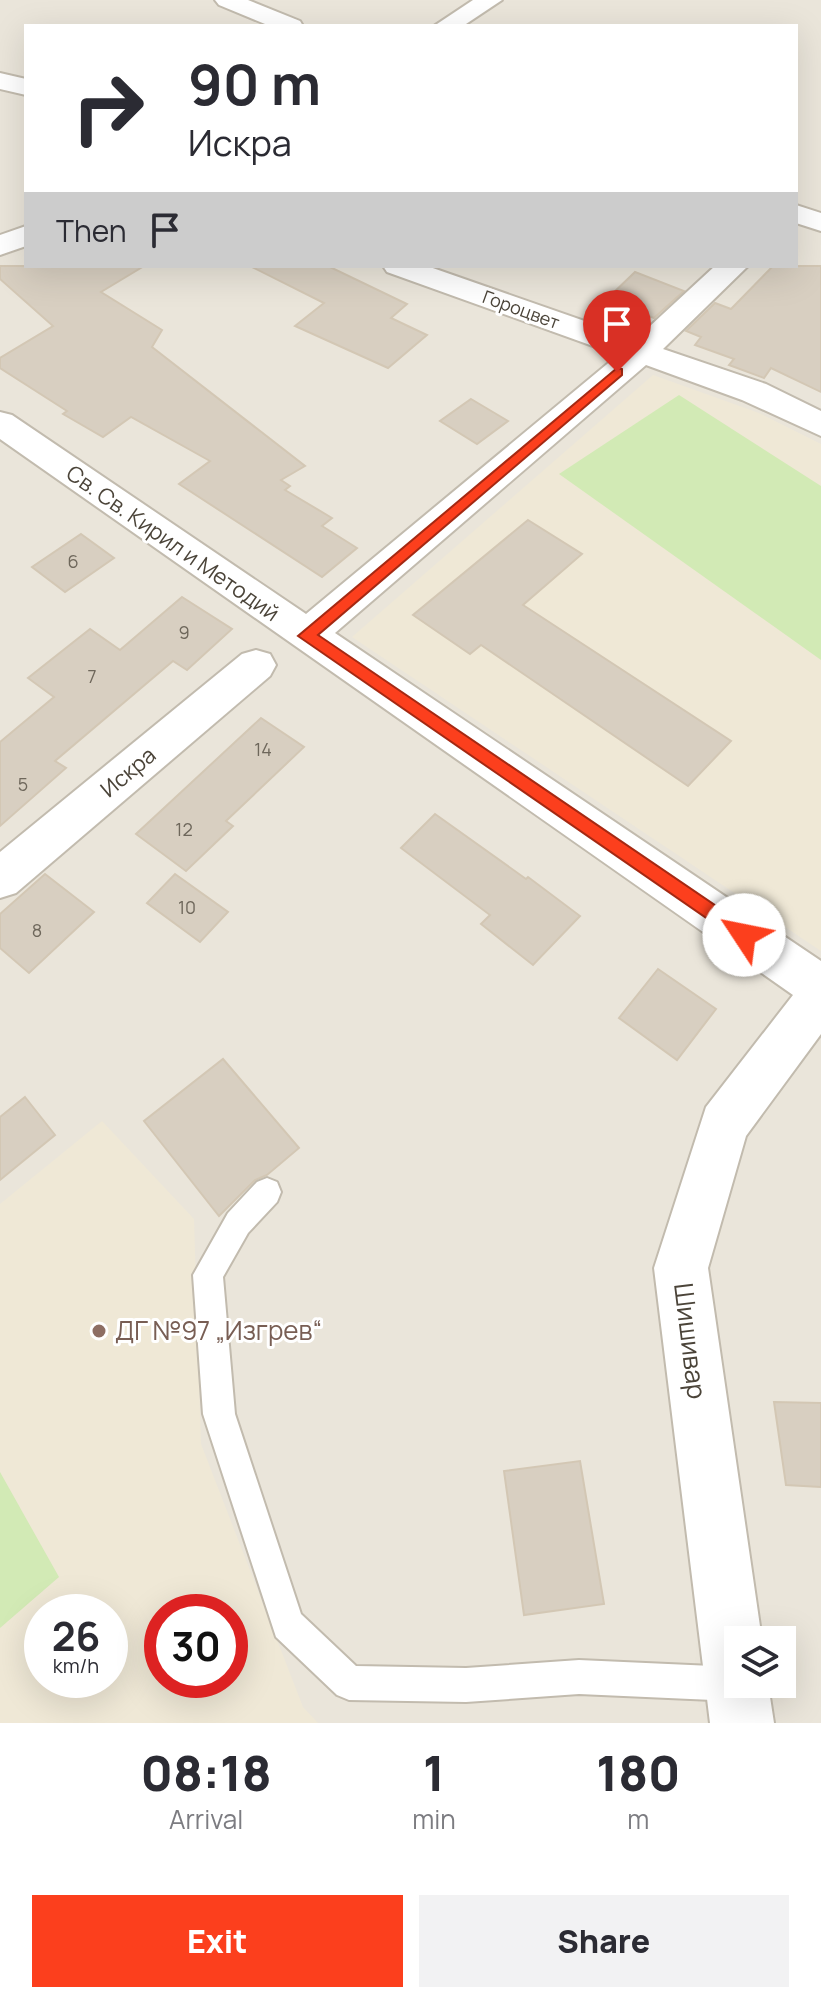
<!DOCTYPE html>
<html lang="en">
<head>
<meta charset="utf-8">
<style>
  :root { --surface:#fff; --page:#f2f2f3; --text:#2b2b33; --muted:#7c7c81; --accent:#fc3f1d }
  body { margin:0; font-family:Manrope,sans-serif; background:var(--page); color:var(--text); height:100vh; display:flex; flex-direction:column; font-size:30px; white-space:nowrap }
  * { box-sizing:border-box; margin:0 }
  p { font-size:26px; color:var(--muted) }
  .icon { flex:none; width:44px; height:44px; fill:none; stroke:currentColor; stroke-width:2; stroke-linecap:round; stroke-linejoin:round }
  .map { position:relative; height:1723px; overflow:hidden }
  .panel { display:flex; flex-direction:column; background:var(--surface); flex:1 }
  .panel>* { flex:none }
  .banner { position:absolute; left:24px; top:24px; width:774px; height:244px; border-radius:0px; box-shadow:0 8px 32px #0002; background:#fff; color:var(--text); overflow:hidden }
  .controls { position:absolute; left:724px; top:1626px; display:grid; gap:16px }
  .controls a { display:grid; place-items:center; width:72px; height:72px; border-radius:0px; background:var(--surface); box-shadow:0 8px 32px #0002; font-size:40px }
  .speed { position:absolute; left:24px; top:1594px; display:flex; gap:16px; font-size:40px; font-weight:700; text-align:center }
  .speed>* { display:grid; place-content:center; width:104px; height:104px; border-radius:50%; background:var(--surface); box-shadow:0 8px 32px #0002; line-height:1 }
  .speed small { font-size:20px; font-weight:400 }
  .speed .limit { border:12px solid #d22; background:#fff; color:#111 }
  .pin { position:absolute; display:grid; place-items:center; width:68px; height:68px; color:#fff; margin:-82px -34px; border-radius:50% 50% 50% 0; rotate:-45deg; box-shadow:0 0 8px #0007 }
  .pin .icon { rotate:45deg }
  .me { position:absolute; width:88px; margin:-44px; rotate:304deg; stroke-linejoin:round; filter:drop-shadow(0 0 6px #0008) }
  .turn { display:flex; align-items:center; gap:28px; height:168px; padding:0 32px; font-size:36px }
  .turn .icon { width:104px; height:104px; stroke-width:2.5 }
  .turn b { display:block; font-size:56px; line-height:68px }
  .then { display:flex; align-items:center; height:76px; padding:0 32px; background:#0003; gap:16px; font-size:30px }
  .eta { display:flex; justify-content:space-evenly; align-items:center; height:136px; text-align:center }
  .eta b { font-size:48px; font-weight:800; line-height:56px }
  .primary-button { display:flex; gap:16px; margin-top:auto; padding:16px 32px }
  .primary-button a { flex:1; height:92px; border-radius:0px; background:var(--accent); color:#fff; font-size:32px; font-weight:800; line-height:92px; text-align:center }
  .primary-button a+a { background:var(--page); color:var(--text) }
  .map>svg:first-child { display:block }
  .residential { fill:#eae5da; fill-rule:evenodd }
  .education { fill:#efe8d6; fill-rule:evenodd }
  .green { fill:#d2eab5 }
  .building { fill:#d8cfc1; stroke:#d3c7b4; stroke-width:2 }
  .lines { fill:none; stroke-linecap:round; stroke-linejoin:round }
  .service-casing { stroke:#c2bbae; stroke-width:4 }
  .minor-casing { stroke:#c2bbae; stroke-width:4 }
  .service { fill:#fff; fill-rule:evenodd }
  .minor { fill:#fff; fill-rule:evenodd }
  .route { fill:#fc3f1d; stroke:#a42913; stroke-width:2 }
  .education-dot { fill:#8d6e63; stroke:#fff; stroke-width:3 }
  .labels { text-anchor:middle; stroke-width:6; stroke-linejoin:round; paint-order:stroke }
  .far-street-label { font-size:18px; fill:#4b4439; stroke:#fff }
  .number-label { font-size:18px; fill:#6e675b }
  .street-label { font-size:22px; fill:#4b4439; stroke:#fff }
  .near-education-label { font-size:26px; fill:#785e54; stroke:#fff; text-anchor:start }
  .near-street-label { font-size:26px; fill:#4b4439; stroke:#fff }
</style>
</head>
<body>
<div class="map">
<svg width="821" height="1723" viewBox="0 0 821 1723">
  <rect width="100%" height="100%" fill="#f6f3ec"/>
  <path class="residential" d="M 0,0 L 821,0 L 821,1723 L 0,1723 ZM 26,26 L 796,26 L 796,266 L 26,266 ZM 42,1612 L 110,1612 L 110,1680 L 42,1680 ZM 162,1612 L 230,1612 L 230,1680 L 162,1680 ZM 738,1640 L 782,1640 L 782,1684 L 738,1684 Z"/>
  <g class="education">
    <path d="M 653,375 L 759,413 L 821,444 L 821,951 L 352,637 Z"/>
    <path d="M 102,1121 L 194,1219 L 201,1444 L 303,1707 L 318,1723 L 0,1723 L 0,1204 ZM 42,1612 L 110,1612 L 110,1680 L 42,1680 ZM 162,1612 L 230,1612 L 230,1680 L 162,1680 Z"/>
  </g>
  <g class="green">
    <path d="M 679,395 L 821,486 L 821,660 L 559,474 Z"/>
    <path d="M 0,1472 L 59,1577 L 0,1628 Z"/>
  </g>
  <g class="building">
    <path d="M 0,266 L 144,266 L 101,292 L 162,330 L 152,347 L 305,466 L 281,480 L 290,486 L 285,490 L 332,518 L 322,526 L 357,548 L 322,577 L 179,484 L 210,461 L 131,417 L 103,437 L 63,414 L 67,411 L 0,368 L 0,358 L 53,326 L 0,279 Z"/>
    <path d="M 250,266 L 328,266 L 407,304 L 391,318 L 427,335 L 388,368 L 295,326 L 324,303 Z"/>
    <path d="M 773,266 L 821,266 L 821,392 L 771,368 L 764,378 L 729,365 L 734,359 L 695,345 L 701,337 L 686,331 L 715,303 L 731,309 Z"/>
    <path d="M 635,272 L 684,291 L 654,318 L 607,299 Z"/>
    <path d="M 471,399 L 508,421 L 477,444 L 440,421 Z"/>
    <path d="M 528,520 L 582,554 L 523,605 L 731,741 L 688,786 L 481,645 L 470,654 L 413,615 Z"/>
    <path d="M 81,534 L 114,558 L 65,592 L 32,567 Z"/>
    <path d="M 182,597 L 232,629 L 187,670 L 173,661 L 55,761 L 66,768 L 0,826 L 0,742 L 54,697 L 28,678 L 90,629 L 120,650 Z"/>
    <path d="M 261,718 L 304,747 L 226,821 L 233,826 L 186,871 L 136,834 Z"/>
    <path d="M 435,814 L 526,879 L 528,877 L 580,916 L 533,965 L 481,924 L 490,915 L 401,848 Z"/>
    <path d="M 45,874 L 94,912 L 29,973 L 0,948 L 0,914 Z"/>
    <path d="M 175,874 L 228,912 L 200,942 L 147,903 Z"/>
    <path d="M 658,969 L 716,1009 L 677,1060 L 619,1018 Z"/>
    <path d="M 223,1059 L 299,1148 L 267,1175 L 255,1180 L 219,1216 L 144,1121 Z"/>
    <path d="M 25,1097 L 55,1135 L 0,1180 L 0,1117 Z"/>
    <path d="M 774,1402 L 821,1403 L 821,1487 L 786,1485 Z"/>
    <path d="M 580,1461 L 604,1604 L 524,1615 L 504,1471 Z"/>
  </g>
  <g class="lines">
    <g class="service-casing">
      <path id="service" d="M 267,1178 L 277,1182 L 281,1192 L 277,1202 L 248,1233 L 223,1277 L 235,1414 L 301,1614 L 356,1666 L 466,1668 L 579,1660 L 735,1667 L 738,1668 L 738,1684 L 752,1684 L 747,1696 L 735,1701 L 579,1694 L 466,1702 L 349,1700 L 337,1695 L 276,1637 L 203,1414 L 193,1275 L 228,1213 L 257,1182 Z"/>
    </g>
    <g class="minor-casing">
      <g id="minor">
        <path d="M 215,0 L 248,0 L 300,21 L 303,26 L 270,26 L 219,5 Z"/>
        <path d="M 473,0 L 502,0 L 463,26 L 434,26 Z"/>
        <path d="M 0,73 L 26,79 L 26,95 L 0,89 Z"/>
        <path d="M 796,205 L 821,213 L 821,231 L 796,223 Z"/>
        <path d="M 26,226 L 26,246 L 0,255 L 0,235 Z"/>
        <path d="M 383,266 L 427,266 L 636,339 L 715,266 L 748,266 L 663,349 L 766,384 L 821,411 L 821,436 L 742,400 L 646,365 L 335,633 L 821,961 L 821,1034 L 746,1136 L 708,1268 L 762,1640 L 738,1640 L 738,1684 L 768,1684 L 774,1723 L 710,1723 L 654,1268 L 706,1107 L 793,995 L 0,439 L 0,412 L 12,415 L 306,614 L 618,355 L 387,272 Z"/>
        <path d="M 256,650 L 270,654 L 276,665 L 270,676 L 16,893 L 0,898 L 0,852 L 242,654 Z"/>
      </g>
    </g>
    <use href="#service" class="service"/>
    <use href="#minor" class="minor"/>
  </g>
  <path class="route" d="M 617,368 L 622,369 L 622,375 L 318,635 L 750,929 L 753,935 L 750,941 L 744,944 L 298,636 Z"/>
  <circle class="education-dot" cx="99" cy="1331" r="8"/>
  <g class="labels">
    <g class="far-street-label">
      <text transform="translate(521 310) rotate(20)" y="6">Гороцвет</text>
    </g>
    <g class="number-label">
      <text x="73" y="568">6</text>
      <text x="184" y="639">9</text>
      <text x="92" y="683">7</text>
      <text x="263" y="756">14</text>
      <text x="23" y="791">5</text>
      <text x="184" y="836">12</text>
      <text x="187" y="914">10</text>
      <text x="37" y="937">8</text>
    </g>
    <g class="street-label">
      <text transform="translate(173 543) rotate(35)" y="8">Св. Св. Кирил и Методий</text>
      <text transform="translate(128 772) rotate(-40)" y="8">Искра</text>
    </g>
    <g class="near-education-label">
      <text x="115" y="1340">ДГ №97 „Изгрев“</text>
    </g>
    <g class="near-street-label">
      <text transform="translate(690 1341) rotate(83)" y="9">Шишивар</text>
    </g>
  </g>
</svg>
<div class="controls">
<a><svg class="icon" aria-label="layers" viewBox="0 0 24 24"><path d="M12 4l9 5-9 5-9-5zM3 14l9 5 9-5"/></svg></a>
</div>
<div class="speed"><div>26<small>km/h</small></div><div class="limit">30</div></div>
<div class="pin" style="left:617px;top:372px;background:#d93025"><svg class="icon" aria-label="arrive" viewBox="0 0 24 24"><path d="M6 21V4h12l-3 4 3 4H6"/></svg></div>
<svg class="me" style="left:744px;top:935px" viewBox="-20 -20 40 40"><circle r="19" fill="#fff"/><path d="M0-13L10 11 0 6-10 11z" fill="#fc3f1d"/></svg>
<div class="banner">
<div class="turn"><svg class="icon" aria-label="right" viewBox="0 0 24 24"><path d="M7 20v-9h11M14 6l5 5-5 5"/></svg><div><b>90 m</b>Искра</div></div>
<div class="then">Then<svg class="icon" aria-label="arrive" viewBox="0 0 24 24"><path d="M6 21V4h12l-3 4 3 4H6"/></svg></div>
</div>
</div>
<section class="panel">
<div class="eta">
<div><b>08:18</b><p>Arrival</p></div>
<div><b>1</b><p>min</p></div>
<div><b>180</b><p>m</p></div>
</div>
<div class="primary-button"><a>Exit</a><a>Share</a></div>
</section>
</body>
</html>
